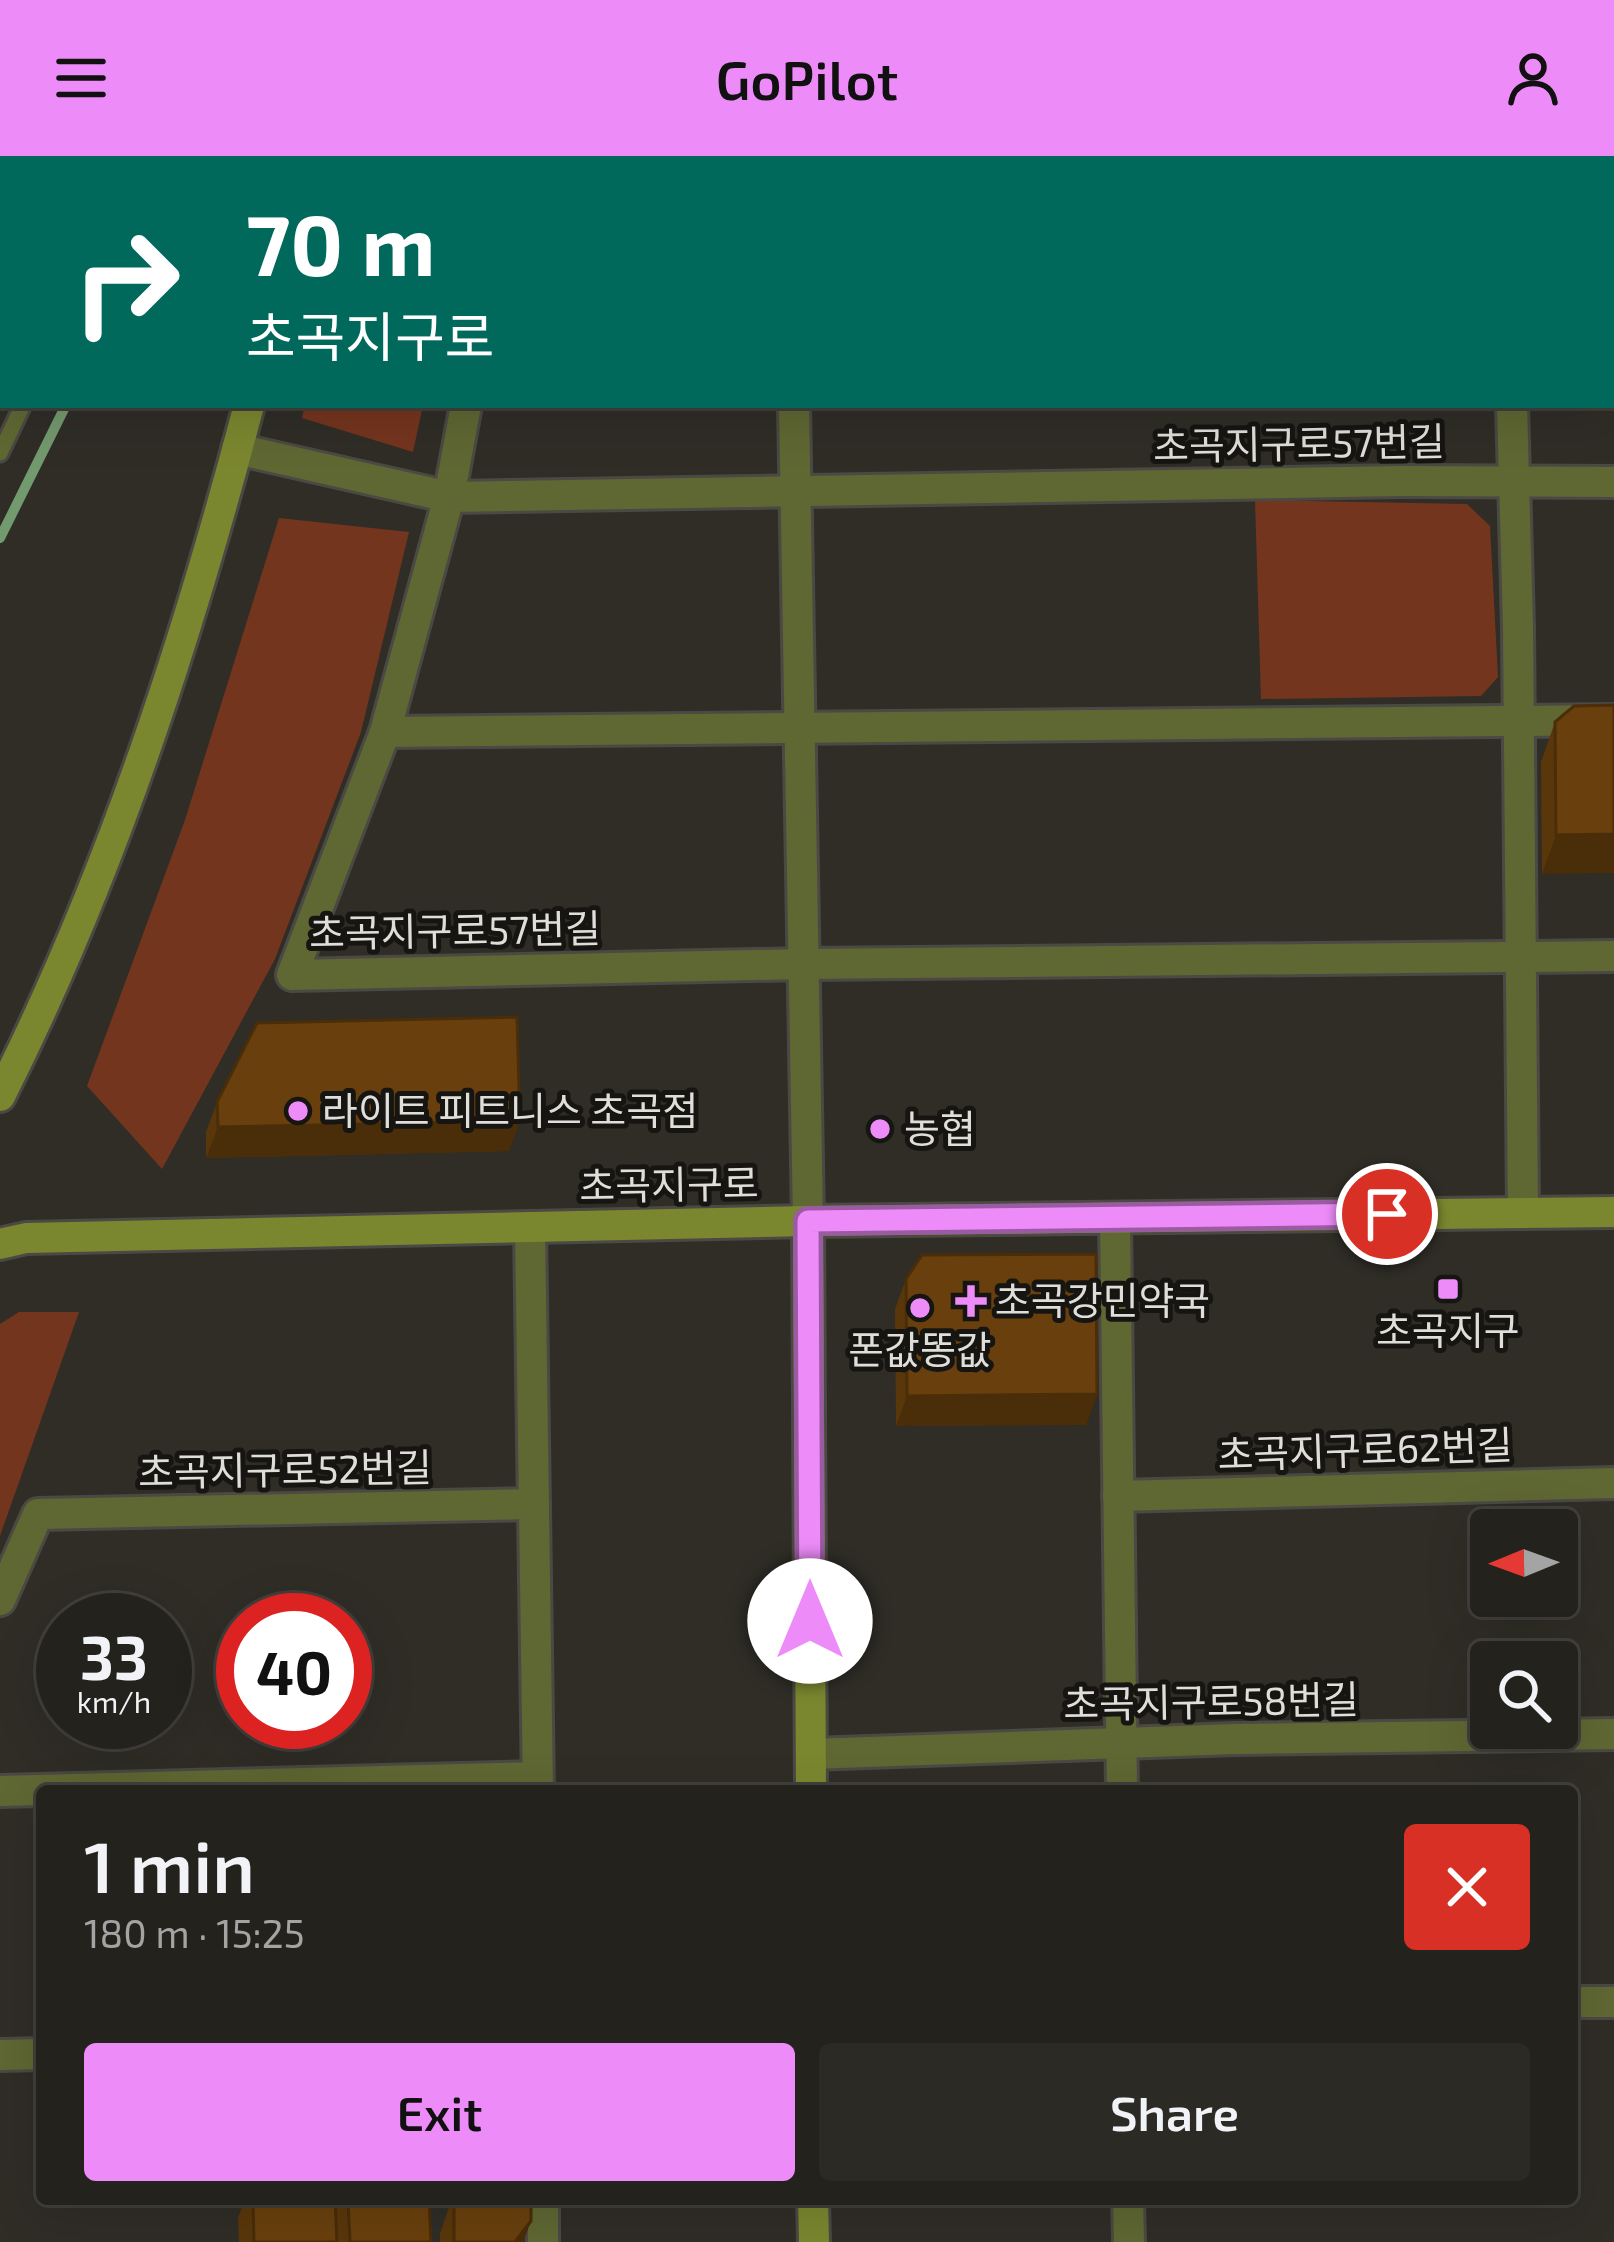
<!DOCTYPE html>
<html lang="en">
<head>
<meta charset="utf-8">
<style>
  :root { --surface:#23221c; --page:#2b2a25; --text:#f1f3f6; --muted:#a3a4a3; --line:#403f3b; --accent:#ed8cf9 }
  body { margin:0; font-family:"Exo 2","Noto Sans KR",sans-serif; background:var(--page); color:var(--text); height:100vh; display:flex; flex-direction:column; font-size:45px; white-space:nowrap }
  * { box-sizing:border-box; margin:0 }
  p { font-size:39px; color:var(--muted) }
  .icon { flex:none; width:66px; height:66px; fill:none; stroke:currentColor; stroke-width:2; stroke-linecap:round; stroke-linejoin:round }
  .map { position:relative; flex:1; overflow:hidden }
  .drawer { position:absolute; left:36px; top:1629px; width:1542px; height:420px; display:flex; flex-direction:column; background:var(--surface); border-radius:12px; box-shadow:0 12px 48px #0002,0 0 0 3px var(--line) }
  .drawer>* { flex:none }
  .hud { position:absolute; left:0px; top:0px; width:1614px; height:252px; box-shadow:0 12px 48px #0002,0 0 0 3px var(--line); background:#00695c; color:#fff; overflow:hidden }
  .needle { width:78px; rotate:269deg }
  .tools { position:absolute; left:1470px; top:1353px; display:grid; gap:24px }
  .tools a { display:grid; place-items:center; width:108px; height:108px; border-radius:12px; background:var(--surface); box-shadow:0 12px 48px #0002,0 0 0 3px var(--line); font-size:60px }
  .speed { position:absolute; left:36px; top:1437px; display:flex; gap:24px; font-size:60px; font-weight:700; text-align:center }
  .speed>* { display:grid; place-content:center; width:156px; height:156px; border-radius:50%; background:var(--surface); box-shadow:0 12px 48px #0002,0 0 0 3px var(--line); line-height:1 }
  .speed small { font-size:30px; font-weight:400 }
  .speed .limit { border:18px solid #d22; background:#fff; color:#111 }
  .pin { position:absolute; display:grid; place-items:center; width:102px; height:102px; color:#fff; margin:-51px; border:6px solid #fff; border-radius:50%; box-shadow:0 3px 12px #0007 }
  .me { position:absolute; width:132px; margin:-66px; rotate:0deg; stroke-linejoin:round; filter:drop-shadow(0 0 9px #0008) }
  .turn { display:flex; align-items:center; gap:42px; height:252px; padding:0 48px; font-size:54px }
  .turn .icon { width:156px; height:156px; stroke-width:2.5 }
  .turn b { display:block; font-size:84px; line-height:102px }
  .round { display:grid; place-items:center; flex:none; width:126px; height:126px; border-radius:12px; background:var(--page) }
  .summary { display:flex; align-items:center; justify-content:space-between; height:204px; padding:0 48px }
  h1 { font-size:72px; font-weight:600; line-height:90px }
  .button { display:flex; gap:24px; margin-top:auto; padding:24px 48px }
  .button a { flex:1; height:138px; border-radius:12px; background:var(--accent); color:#111; font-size:48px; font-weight:600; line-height:138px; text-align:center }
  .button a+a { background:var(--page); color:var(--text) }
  header { display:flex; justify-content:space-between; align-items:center; height:156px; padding:0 48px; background:var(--accent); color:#111; font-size:54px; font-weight:600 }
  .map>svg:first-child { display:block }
  .green { fill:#74351e }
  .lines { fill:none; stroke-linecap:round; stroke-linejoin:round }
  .stream { stroke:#73996e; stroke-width:10 }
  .lane-casing { stroke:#4b4943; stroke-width:21 }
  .street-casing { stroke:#4b4943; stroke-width:36 }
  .secondary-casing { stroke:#4b4943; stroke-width:36 }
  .lane { stroke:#5f6733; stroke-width:15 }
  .street { stroke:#5f6733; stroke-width:30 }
  .secondary { stroke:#7b872f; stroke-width:30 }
  .wall { fill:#5a370b }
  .shaded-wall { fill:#4a2d09 }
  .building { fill:#69400d; stroke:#4a2d09; stroke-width:3 }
  .route-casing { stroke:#9a5ba2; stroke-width:30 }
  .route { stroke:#ed8cf9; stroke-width:21 }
  .poi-dot { fill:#ed8cf9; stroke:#161512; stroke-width:4.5 }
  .labels { text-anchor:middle; stroke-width:10; stroke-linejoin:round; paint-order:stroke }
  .street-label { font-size:39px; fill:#dfded9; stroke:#161512 }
  .poi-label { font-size:39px; fill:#dfded9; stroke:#161512; text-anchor:start }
</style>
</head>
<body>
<header><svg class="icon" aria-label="menu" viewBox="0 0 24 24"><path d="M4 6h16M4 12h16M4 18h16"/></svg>GoPilot<svg class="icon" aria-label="person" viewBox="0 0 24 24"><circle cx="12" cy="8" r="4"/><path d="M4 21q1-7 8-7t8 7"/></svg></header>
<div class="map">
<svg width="1614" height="2086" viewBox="0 0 1614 2086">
  <rect width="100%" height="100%" fill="#2f2d26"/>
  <g class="green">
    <path d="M 305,249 L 423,249 L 413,296 L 302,262 Z"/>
    <path d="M 1255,344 L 1467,348 L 1490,370 L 1498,521 L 1481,540 L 1261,543 Z"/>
    <path d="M 279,362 L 409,376 L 361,576 L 275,803 L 162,1013 L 87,930 L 185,664 Z"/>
    <path d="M 19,1156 L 79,1156 L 0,1380 L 0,1168 Z"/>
  </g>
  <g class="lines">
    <g class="stream">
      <path d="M 188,3 L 189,0"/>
      <path d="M 0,382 L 66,249"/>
    </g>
    <g class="lane-casing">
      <g id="lane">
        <path d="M 152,3 L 154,0"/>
        <path d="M 0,297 L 23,249"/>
      </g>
    </g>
    <g class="street-casing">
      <g id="street">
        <path d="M 788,0 L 788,3"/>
        <path d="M 1033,0 L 1033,3"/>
        <path d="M 1268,0 L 1268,3"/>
        <path d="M 1505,0 L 1505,3"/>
        <path d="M 511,3 L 511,0"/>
        <path d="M 466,249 L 449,341 L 385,576 L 292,819 L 803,808 L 1614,800"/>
        <path d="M 794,249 L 808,1065"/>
        <path d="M 1512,249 L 1518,471 L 1523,1057"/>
        <path d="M 237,293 L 449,341 L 1401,325 L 1614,326"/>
        <path d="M 385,576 L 1614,564"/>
        <path d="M 1115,1062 L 1122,1635"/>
        <path d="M 530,1071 L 538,1635"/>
        <path d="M 1118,1340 L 1614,1327"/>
        <path d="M 0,1444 L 38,1358 L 534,1348"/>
        <path d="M 811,1598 L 1235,1583 L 1614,1578"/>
        <path d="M 0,1635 L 537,1621"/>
        <path d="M 1572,1846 L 1614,1846"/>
        <path d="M 0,1899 L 42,1898"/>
        <path d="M 543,2043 L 543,2086"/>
        <path d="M 1128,2043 L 1129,2086"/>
      </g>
    </g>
    <g class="secondary-casing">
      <g id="secondary">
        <path d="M 313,3 L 313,0"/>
        <path d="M 0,940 C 110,722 187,485 249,249"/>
        <path d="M 808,1065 L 811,1635"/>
        <path d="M 0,1088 L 26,1082 L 808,1065 L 1614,1056"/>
        <path d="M 813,2043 L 814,2086"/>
      </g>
    </g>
    <use href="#lane" class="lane"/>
    <use href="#street" class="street"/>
    <use href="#secondary" class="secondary"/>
  </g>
  <g class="wall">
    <path d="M 1614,549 L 1542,718 L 1541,606 L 1555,566 Z"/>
    <path d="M 217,946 L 509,995 L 206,1002 L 206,976 Z"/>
    <path d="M 906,1123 L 1097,1238 L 1086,1269 L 896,1270 L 895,1153 Z"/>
    <path d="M 245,2043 L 429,2043 L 431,2086 L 239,2086 L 238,2062 Z"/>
    <path d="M 452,2043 L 531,2043 L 531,2065 L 523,2086 L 440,2086 L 440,2077 Z"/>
  </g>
  <g class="shaded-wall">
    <path d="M 1614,678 L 1614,717 L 1542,718 L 1556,679 Z"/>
    <path d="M 520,965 L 509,995 L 206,1002 L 218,971 Z"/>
    <path d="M 1097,1238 L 1086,1269 L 896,1270 L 907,1240 Z"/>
    <path d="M 531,2065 L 523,2086 L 515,2086 Z"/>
  </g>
  <g class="building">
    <path d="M 1614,549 L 1614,678 L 1556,679 L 1555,566 L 1574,550 Z"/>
    <path d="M 517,861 L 520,965 L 218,971 L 217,946 L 257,867 Z"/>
    <path d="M 1096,1098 L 1097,1238 L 907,1240 L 906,1123 L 922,1099 Z"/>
    <path d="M 253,2043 L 335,2043 L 337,2086 L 254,2086 Z"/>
    <path d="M 348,2043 L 429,2043 L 431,2086 L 350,2086 Z"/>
    <path d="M 454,2043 L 531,2043 L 531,2065 L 515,2086 L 454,2086 Z"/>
  </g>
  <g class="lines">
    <g class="route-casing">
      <path id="route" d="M 810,1465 L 808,1065 L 1387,1058"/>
    </g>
    <use href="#route" class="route"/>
  </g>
  <g class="poi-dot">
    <circle cx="298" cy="955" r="12"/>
    <circle cx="880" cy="973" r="12"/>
    <rect x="1436" y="1121" width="24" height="24" rx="6"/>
    <path d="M965 1127h12v12h12v12h-12v12h-12v-12h-12v-12h12z"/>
    <circle cx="920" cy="1152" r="12"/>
  </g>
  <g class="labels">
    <g class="street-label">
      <text transform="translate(1299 288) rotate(-1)" y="14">초곡지구로57번길</text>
      <text transform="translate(455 775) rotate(-1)" y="14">초곡지구로57번길</text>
      <text transform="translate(669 1029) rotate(-1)" y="14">초곡지구로</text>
      <text transform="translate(1365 1294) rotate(-2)" y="14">초곡지구로62번길</text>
      <text transform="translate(285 1314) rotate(-1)" y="14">초곡지구로52번길</text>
      <text transform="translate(1211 1546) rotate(-1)" y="14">초곡지구로58번길</text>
    </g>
    <g class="poi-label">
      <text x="322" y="969">라이트 피트니스 초곡점</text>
      <text x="904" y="987">농협</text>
      <text x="995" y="1159">초곡강민약국</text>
      <text x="1448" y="1189" text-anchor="middle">초곡지구</text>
      <text x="920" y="1208" text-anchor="middle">폰값똥값</text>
    </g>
  </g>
</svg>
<div class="tools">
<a><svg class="needle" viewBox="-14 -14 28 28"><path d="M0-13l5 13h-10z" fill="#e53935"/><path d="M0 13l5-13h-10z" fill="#a3a4a3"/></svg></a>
<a><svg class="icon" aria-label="search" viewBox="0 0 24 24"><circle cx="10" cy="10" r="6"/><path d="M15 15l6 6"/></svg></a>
</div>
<div class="speed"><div>33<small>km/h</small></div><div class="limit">40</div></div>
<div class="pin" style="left:1387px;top:1058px;background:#d93025"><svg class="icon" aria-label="arrive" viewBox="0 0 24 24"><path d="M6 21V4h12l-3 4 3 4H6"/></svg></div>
<svg class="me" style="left:810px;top:1465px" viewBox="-20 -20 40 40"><circle r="19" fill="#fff"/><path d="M0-13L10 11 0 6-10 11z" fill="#ed8cf9"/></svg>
<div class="hud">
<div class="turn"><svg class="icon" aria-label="right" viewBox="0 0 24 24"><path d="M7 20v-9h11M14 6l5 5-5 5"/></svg><div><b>70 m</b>초곡지구로</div></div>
</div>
<section class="drawer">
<div class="summary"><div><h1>1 min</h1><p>180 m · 15:25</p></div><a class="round" style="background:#d93025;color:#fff"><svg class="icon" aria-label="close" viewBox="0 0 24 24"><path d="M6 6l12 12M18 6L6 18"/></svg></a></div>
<div class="button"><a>Exit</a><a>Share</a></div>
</section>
</div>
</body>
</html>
